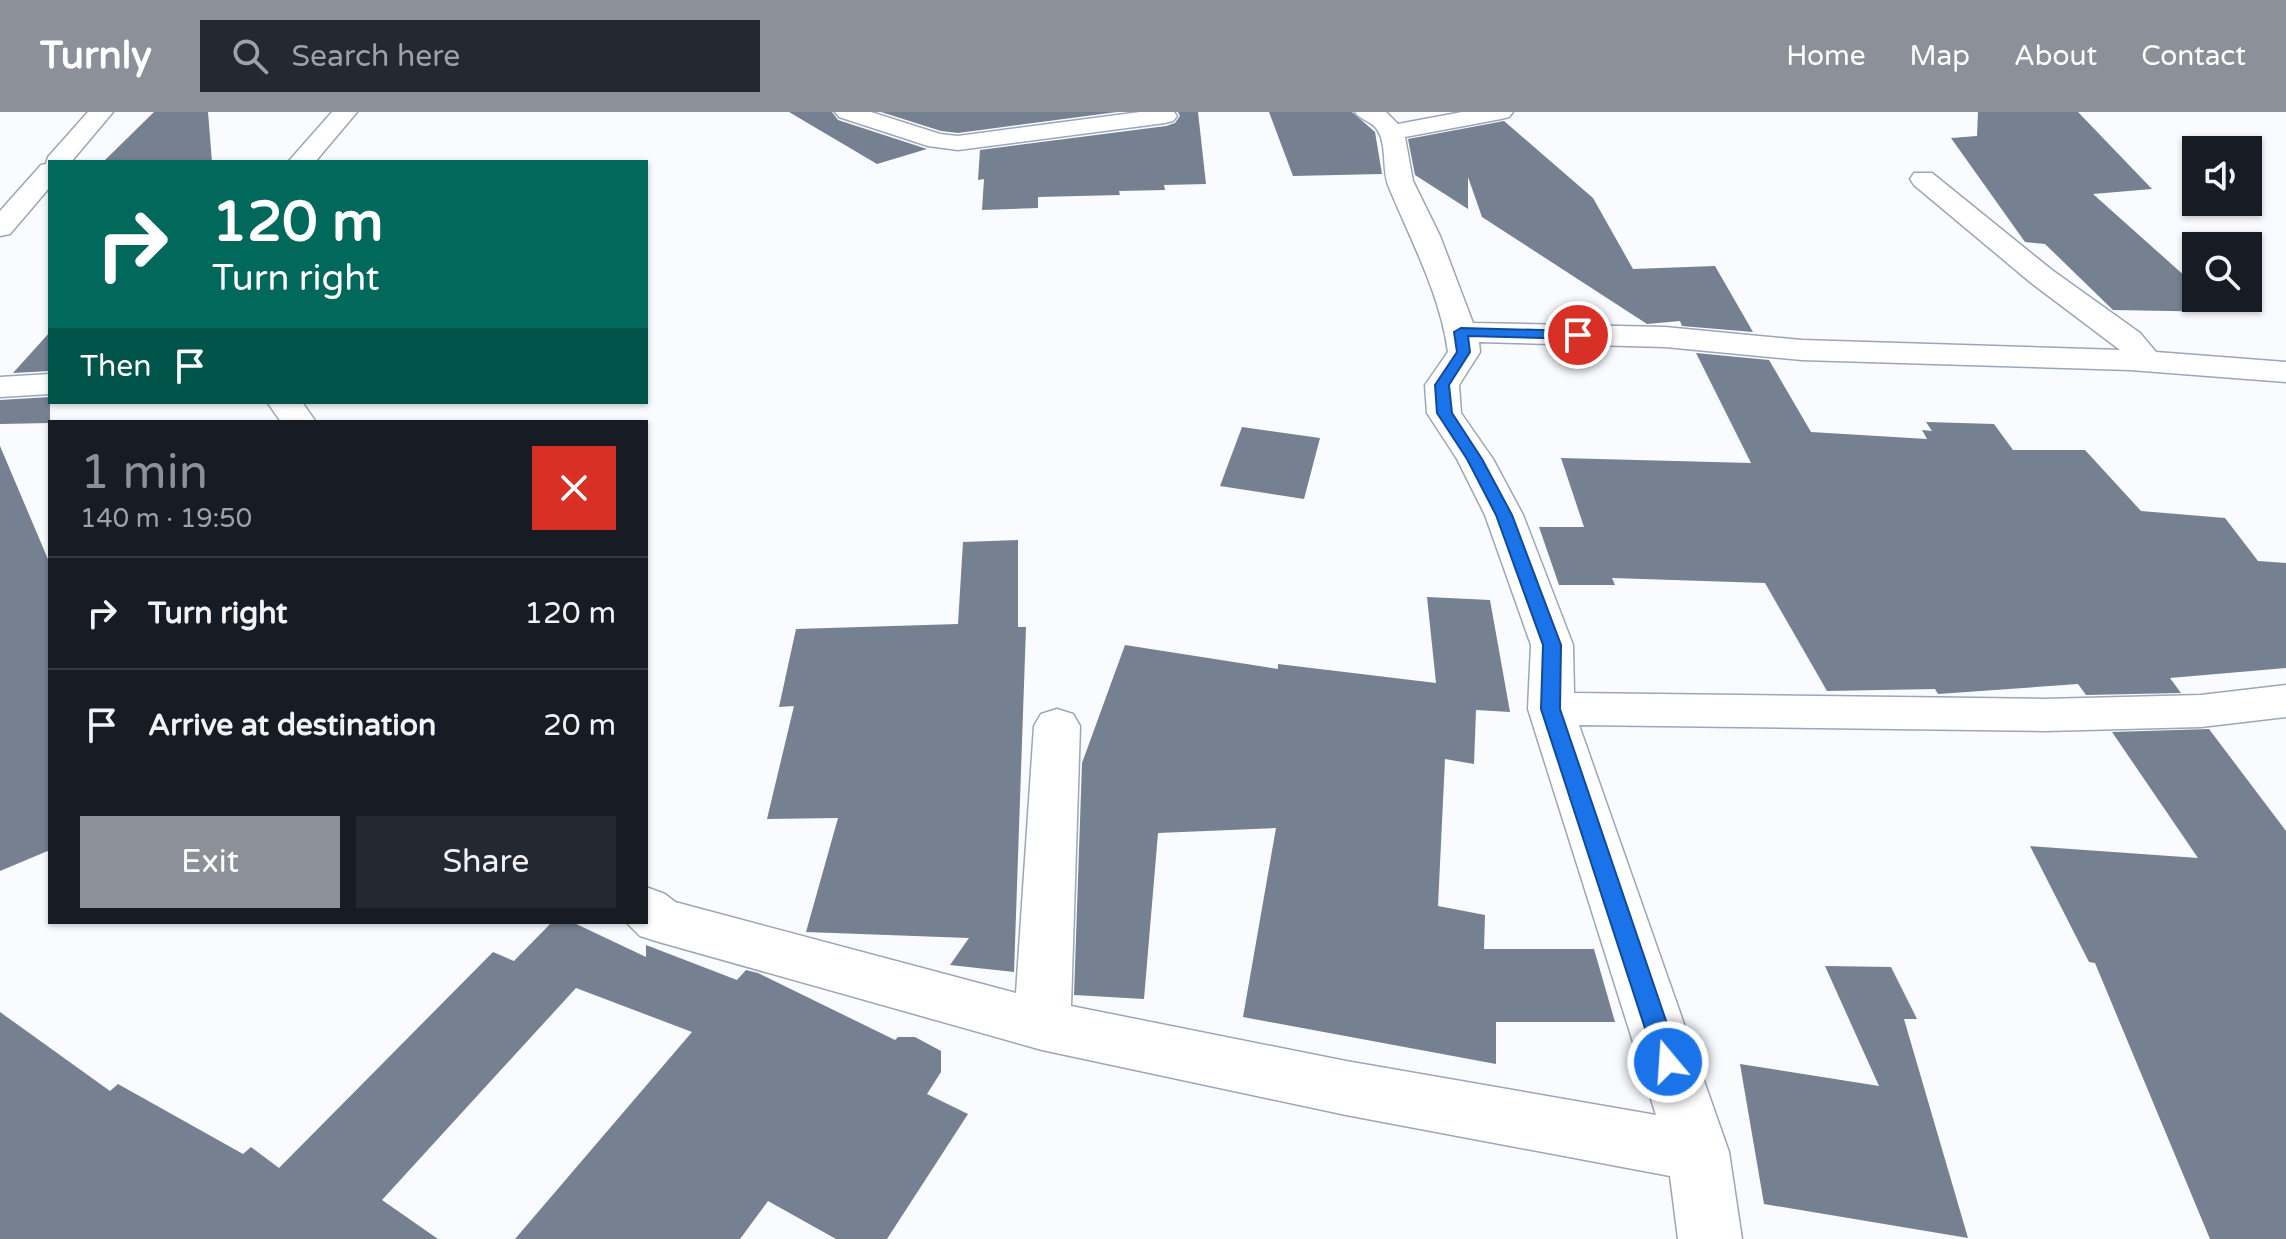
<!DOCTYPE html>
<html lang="en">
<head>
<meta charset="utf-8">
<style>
  :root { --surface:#171b24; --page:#242831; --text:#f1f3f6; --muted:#9ea1a6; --line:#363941; --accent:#8c9099 }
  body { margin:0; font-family:"Varela Round",sans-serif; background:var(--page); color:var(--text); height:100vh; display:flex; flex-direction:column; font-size:30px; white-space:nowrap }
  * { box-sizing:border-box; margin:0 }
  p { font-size:26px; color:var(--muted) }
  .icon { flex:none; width:44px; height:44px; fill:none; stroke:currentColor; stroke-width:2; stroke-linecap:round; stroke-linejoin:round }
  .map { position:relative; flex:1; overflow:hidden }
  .details { position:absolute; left:48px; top:308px; width:600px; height:504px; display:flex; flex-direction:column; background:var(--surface); border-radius:0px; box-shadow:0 2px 6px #0004 }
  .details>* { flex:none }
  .banner { position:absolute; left:48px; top:48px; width:600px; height:244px; border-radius:0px; box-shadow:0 2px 6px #0004; background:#00695c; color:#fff; overflow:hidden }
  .controls { position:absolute; left:2182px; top:24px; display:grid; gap:16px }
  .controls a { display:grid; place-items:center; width:80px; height:80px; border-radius:0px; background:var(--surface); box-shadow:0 2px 6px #0004; font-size:40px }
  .pin { position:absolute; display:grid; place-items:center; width:68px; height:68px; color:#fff; margin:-34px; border:4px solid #fff; border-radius:50%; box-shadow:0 2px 8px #0007 }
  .me { position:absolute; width:88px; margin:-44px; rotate:342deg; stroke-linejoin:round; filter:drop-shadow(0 0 6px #0008) }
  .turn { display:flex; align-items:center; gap:28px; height:168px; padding:0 32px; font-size:36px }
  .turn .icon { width:104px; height:104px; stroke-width:2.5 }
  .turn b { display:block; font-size:56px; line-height:68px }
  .then { display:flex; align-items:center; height:76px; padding:0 32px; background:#0003; gap:16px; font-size:30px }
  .round { display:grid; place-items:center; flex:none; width:84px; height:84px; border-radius:0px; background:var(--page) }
  .headline { display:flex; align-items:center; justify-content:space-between; height:136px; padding:0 32px }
  h1 { font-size:48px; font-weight:600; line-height:60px; color:var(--accent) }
  .primary-button { display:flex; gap:16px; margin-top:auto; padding:16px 32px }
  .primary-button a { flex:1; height:92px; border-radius:0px; background:var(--accent); color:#fff; font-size:32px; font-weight:600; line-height:92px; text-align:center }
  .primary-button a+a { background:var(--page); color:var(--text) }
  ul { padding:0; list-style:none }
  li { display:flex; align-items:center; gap:24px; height:112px; padding:0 32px; border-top:2px solid var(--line) }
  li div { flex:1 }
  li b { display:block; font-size:30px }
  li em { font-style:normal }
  header { display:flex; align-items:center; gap:48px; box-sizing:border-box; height:112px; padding:0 40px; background:var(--accent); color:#fff }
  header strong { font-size:38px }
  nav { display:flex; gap:44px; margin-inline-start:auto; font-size:28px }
  .search { width:560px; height:72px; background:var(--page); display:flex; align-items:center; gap:20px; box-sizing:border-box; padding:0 28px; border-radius:0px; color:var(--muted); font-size:30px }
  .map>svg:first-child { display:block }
  .building { fill:#758091 }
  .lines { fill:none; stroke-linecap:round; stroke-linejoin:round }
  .minor-casing { stroke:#9ba6b8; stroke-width:3 }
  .minor { fill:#fff; fill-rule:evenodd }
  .route { fill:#1a73e8; stroke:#114b97; stroke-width:2 }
</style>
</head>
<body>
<header>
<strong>Turnly</strong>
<div class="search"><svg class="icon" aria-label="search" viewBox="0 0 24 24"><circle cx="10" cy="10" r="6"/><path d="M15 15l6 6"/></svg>Search here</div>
<nav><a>Home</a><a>Map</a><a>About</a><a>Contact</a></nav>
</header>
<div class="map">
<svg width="2286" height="1127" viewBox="0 0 2286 1127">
  <rect width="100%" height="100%" fill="#f9fbff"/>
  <g class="building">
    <path d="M 154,0 L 208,0 L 212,50 L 103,50 Z"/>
    <path d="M 789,0 L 832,0 L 838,8 L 927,37 L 877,52 Z"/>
    <path d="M 881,0 L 1117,0 L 958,21 L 941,19 Z"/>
    <path d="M 1178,0 L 1198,0 L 1206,72 L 1164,73 L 1165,78 L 1119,79 L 1120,83 L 1038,85 L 1038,96 L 982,98 L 984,67 L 978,68 L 980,38 L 1166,14 L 1175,11 L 1180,4 Z"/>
    <path d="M 1269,0 L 1352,0 L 1375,20 L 1382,62 L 1293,64 Z"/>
    <path d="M 1978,0 L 2078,0 L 2152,77 L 2093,82 L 2196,174 L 2196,186 L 2209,186 L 2225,200 L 2113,198 L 2045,132 L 2025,130 L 1951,26 L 1977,24 Z"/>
    <path d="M 1504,9 L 1593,86 L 1633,157 L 1715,154 L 1753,220 L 1682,214 L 1680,209 L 1647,212 L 1482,105 L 1468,65 L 1468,97 L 1415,63 L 1408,27 Z"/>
    <path d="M 50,220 L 50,259 L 13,261 Z"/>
    <path d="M 1696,241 L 1769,248 L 1811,320 L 1927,327 L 1922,318 L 1932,319 L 1926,310 L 1994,312 L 2013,338 L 2085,338 L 2141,399 L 2225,406 L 2258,449 L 2286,451 L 2286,556 L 2170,566 L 2181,581 L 2086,583 L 2078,572 L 1938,582 L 1935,577 L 1827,579 L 1765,471 L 1612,466 L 1615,473 L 1559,473 L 1539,415 L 1584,415 L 1561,346 L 1751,351 Z"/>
    <path d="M 50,285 L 50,311 L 0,312 L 0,288 Z"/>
    <path d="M 1242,315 L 1320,326 L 1304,387 L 1220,374 Z"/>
    <path d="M 0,334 L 50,452 L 50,738 L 0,759 Z"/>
    <path d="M 1018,428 L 1018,515 L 1026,515 L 1014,860 L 950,853 L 969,826 L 806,820 L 838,706 L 767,707 L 794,594 L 779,595 L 796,517 L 958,512 L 963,430 Z"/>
    <path d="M 1427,485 L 1490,488 L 1510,600 L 1476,598 L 1474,652 L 1445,647 L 1438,794 L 1485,803 L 1484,837 L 1594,837 L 1615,910 L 1496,910 L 1496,952 L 1243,905 L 1276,716 L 1158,721 L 1144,887 L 1074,883 L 1082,651 L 1125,533 L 1278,557 L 1278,552 L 1436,571 Z"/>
    <path d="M 2209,617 L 2286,719 L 2286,1127 L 2210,1127 L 2095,851 L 2089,850 L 2030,734 L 2198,746 L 2112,620 Z"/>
    <path d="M 552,810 L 572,810 L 646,845 L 646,833 L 737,868 L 746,858 L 758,861 L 895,928 L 898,925 L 915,925 L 941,939 L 941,960 L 927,982 L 968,1002 L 887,1127 L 836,1127 L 768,1089 L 740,1127 L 515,1127 L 692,920 L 576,876 L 382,1088 L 438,1127 L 0,1127 L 0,900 L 110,979 L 118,972 L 243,1042 L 251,1035 L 279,1056 L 493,840 L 514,849 Z"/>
    <path d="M 1825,854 L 1891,855 L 1917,907 L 1904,907 L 1968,1126 L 1764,1092 L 1740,952 L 1879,974 Z"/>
  </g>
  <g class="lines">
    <g class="minor-casing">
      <g id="minor">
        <path d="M 88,0 L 113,0 L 71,50 L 50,50 L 50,75 L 10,122 L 0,124 L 0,99 L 41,53 L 46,52 L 48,45 Z"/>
        <path d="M 332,0 L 357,0 L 315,50 L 288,50 Z"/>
        <path d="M 835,0 L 871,0 L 940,22 L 958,24 L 1140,0 L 1174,0 L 1177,4 L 1173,9 L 1165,11 L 958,38 L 928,34 L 839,5 Z"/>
        <path d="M 1355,0 L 1386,0 L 1398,12 L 1462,0 L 1513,0 L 1509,5 L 1501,7 L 1405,25 L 1413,69 L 1440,124 L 1473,211 L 1665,215 L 1802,228 L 2120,238 L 2030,170 L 1914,73 L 1910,67 L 1914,61 L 1932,61 L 2052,158 L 2140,221 L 2156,240 L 2286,250 L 2286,270 L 2130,258 L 1802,248 L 1665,235 L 1479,230 L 1480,240 L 1459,273 L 1461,301 L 1493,347 L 1523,403 L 1573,533 L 1574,581 L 2045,587 L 2201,583 L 2286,573 L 2286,605 L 2201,615 L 2045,619 L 1579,613 L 1729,1040 L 1742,1127 L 1678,1127 L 1670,1064 L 1346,1003 L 1042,938 L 659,830 L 640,824 L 626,810 L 646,810 L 646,775 L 665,782 L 675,790 L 1016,881 L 1034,614 L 1041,602 L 1057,597 L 1073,602 L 1080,614 L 1071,894 L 1346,949 L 1656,1003 L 1528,597 L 1531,533 L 1485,403 L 1457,347 L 1427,301 L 1425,273 L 1448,240 C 1440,181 1410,127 1388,73 C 1382,56 1387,34 1378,19 C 1373,9 1361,9 1355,0 Z"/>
        <path d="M 50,262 L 50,282 L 0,285 L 0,265 Z"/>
        <path d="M 267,290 L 302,290 L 316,310 L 281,310 Z"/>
      </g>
    </g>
    <use href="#minor" class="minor"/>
  </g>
  <path class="route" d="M 1461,216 L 1578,219 L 1584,223 L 1578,227 L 1468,224 L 1470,240 L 1449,273 L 1452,301 L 1482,347 L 1512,403 L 1561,533 L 1560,597 L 1680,950 L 1676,957 L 1668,961 L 1659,957 L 1656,950 L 1541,597 L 1543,533 L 1496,403 L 1467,347 L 1437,301 L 1435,273 L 1457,240 L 1454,220 Z"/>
</svg>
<div class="controls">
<a><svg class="icon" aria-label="sound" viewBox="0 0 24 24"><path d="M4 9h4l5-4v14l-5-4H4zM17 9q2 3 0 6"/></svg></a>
<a><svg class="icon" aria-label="search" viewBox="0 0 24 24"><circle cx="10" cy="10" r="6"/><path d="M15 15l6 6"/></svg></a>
</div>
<div class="pin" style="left:1578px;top:223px;background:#d93025"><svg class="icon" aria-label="arrive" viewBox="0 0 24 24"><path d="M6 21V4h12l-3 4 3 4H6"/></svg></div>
<svg class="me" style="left:1668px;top:950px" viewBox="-20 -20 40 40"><circle r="17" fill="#1a73e8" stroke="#fff" stroke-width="3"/><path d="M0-11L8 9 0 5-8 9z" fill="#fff"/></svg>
<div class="banner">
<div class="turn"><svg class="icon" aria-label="right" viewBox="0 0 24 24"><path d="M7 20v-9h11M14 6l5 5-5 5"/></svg><div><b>120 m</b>Turn right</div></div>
<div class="then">Then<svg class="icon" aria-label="arrive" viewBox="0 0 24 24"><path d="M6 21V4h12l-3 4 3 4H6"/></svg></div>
</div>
<section class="details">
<div class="headline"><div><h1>1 min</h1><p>140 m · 19:50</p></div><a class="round" style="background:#d93025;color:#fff"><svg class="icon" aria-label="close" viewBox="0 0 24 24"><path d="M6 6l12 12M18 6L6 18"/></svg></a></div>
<ul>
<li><svg class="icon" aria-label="right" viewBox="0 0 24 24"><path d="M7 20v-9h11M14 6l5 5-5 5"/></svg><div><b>Turn right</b></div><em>120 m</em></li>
<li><svg class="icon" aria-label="arrive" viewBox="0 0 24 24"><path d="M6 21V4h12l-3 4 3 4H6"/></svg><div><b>Arrive at destination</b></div><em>20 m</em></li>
</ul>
<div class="primary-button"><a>Exit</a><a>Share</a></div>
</section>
</div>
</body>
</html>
